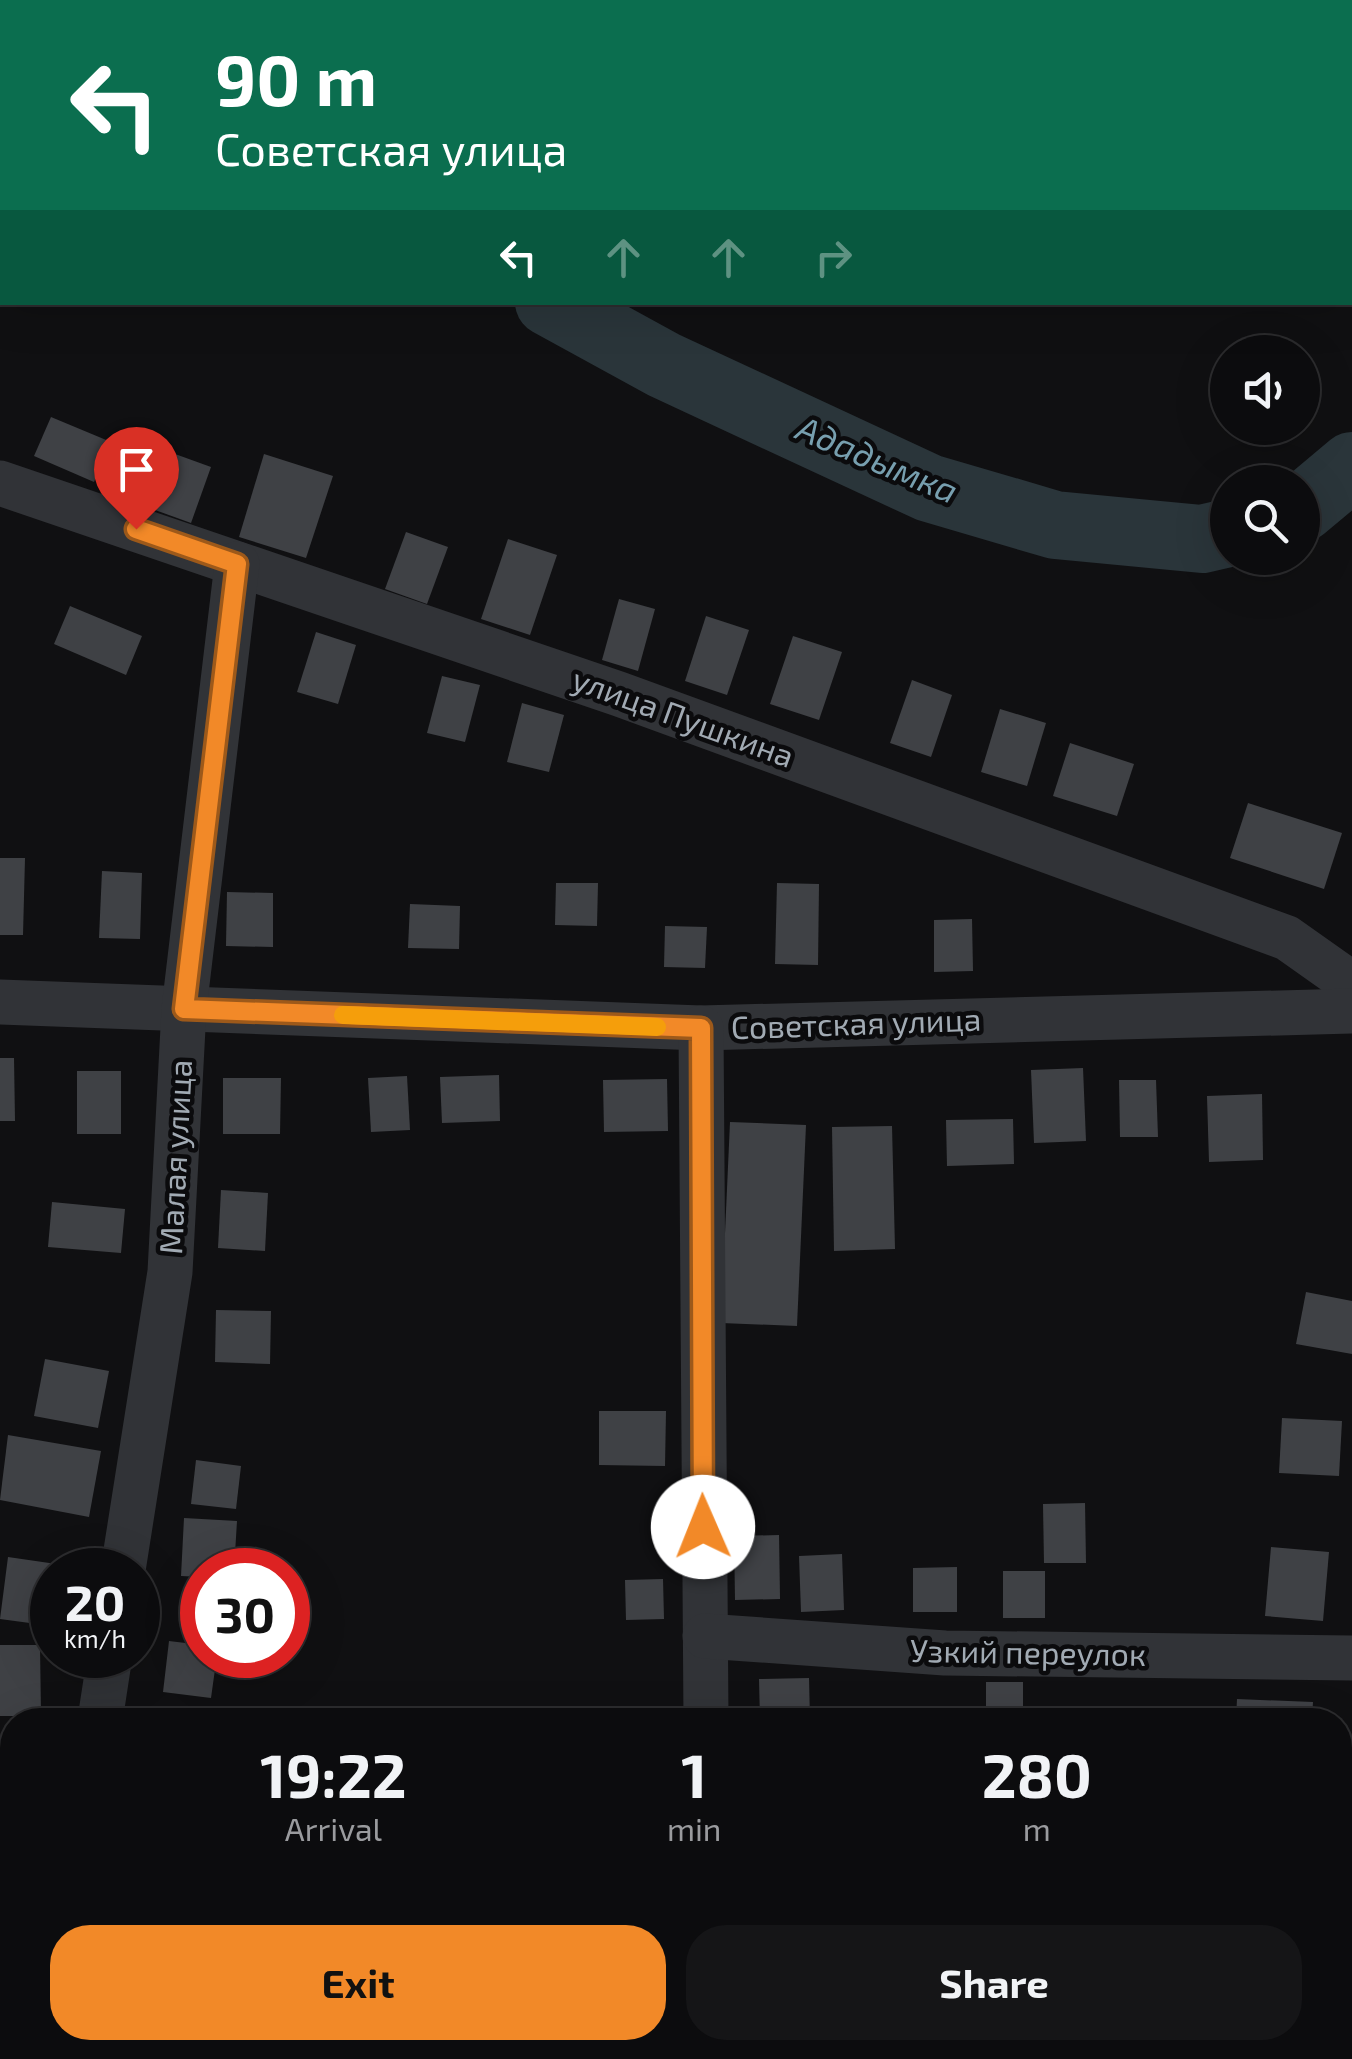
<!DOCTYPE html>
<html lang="en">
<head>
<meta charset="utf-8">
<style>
  :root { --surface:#0c0c0e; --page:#151517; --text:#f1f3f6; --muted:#9a9b9e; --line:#2c2c2e; --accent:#f28928 }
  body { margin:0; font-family:"Exo 2",sans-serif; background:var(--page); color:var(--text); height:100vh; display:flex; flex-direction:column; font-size:38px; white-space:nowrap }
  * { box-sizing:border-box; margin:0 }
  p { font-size:32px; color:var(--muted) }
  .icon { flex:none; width:55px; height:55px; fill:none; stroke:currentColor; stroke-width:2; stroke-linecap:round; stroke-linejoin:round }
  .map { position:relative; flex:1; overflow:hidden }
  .sheet { position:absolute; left:0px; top:1708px; width:1352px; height:352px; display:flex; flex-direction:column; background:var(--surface); border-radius:40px 40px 0 0; box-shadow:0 10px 40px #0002,0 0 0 2px var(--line) }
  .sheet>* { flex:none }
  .hud { position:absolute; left:0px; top:0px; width:1352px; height:305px; box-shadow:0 10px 40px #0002,0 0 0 2px var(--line); background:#0b6e4f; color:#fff; overflow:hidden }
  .fabs { position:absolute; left:1210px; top:335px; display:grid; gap:20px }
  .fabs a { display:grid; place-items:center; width:110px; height:110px; border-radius:50%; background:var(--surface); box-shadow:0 10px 40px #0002,0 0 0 2px var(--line); font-size:50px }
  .speed { position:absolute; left:30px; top:1548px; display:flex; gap:20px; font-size:50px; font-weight:700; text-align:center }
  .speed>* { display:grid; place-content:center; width:130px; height:130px; border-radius:50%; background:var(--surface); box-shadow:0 10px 40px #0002,0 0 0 2px var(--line); line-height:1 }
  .speed small { font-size:25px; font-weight:400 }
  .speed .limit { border:15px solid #d22; background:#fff; color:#111 }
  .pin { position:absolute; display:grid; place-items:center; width:85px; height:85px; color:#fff; margin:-102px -42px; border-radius:50% 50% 50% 0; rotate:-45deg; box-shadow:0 0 10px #0007 }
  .pin .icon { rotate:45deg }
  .me { position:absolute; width:110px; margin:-55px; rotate:359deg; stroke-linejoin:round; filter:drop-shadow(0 0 8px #0008) }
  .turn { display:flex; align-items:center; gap:35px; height:210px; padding:0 50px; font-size:45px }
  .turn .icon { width:130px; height:130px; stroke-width:2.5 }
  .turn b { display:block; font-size:70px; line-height:85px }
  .lanes { display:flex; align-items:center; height:95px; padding:0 50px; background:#0003; justify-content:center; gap:50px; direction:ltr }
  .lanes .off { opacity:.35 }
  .eta { display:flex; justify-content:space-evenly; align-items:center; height:170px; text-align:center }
  .eta b { font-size:60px; font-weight:700; line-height:70px }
  .button { display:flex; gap:20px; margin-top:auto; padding:20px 50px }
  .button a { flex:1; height:115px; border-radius:40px; background:var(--accent); color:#111; font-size:40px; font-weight:700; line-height:115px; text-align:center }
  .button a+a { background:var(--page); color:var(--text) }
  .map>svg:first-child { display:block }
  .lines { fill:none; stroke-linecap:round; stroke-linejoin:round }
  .river { stroke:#2a353a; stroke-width:68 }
  .building { fill:#3f4145 }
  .street { stroke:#313337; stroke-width:45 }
  .route-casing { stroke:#9d591a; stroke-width:25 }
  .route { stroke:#f28928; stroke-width:18 }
  .slow { stroke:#f59e0b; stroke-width:18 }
  .labels { text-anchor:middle; stroke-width:9; stroke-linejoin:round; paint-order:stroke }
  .street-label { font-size:32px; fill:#a1aab3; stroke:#0b0b0d }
  .water-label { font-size:35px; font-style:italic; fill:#779faf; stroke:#0b0b0d }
</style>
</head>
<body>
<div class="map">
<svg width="1352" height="2059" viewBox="0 0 1352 2059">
  <rect width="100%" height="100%" fill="#101012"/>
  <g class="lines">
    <g class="river">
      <path d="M 170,0 L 173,2"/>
      <path d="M 549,302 L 664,365 L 929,488 L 1055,525 L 1202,539 L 1228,533"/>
      <path d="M 1302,508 L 1352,466"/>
    </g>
  </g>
  <g class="building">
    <path d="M 51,417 L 111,442 L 94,482 L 34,456 Z"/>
    <path d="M 164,450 L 211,467 L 191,523 L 144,506 Z"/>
    <path d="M 264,454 L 333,476 L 306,558 L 239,537 Z"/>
    <path d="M 406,532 L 448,547 L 427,604 L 385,589 Z"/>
    <path d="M 508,539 L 557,555 L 530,635 L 481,619 Z"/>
    <path d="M 619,599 L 655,609 L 638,671 L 602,660 Z"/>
    <path d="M 70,606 L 142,636 L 126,675 L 54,644 Z"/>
    <path d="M 706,616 L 749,630 L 727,695 L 685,681 Z"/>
    <path d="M 316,632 L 356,645 L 338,704 L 297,692 Z"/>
    <path d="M 793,636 L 842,652 L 819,720 L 770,704 Z"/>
    <path d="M 442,676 L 480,685 L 465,742 L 427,733 Z"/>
    <path d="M 912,680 L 952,695 L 931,757 L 890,743 Z"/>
    <path d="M 522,703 L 564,715 L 549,772 L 507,762 Z"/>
    <path d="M 1000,709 L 1046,723 L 1027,786 L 981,772 Z"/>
    <path d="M 1070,743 L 1134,764 L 1117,816 L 1053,796 Z"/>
    <path d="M 1248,803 L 1342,833 L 1324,889 L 1230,858 Z"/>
    <path d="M 0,858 L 25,858 L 23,935 L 0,935 Z"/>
    <path d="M 102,871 L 142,873 L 140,939 L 99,938 Z"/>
    <path d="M 556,883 L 598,883 L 597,926 L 555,925 Z"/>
    <path d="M 777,883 L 819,884 L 818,965 L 775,964 Z"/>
    <path d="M 227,892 L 273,893 L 273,947 L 226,946 Z"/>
    <path d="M 410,904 L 460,906 L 459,949 L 408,948 Z"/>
    <path d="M 972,919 L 973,971 L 934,972 L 934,920 Z"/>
    <path d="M 665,926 L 707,927 L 705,968 L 664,967 Z"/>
    <path d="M 0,1058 L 14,1058 L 15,1121 L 0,1121 Z"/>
    <path d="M 1083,1068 L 1086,1141 L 1034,1143 L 1031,1070 Z"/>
    <rect x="77" y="1071" width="44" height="63"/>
    <path d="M 499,1075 L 500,1121 L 442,1123 L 440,1077 Z"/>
    <path d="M 407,1076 L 410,1130 L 371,1132 L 368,1078 Z"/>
    <path d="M 223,1078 L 281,1078 L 280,1134 L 223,1134 Z"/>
    <path d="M 667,1079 L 668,1131 L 604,1132 L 603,1080 Z"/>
    <path d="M 1119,1080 L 1156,1080 L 1158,1137 L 1120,1137 Z"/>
    <path d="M 1262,1094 L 1263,1160 L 1209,1162 L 1207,1096 Z"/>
    <path d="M 1013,1119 L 1014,1164 L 947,1166 L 946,1120 Z"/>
    <path d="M 730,1122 L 806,1125 L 797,1326 L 721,1323 Z"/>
    <path d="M 892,1126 L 895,1249 L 834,1251 L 832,1127 Z"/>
    <path d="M 221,1190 L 268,1193 L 265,1251 L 218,1248 Z"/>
    <path d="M 52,1202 L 125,1209 L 121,1253 L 48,1247 Z"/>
    <path d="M 1306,1292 L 1352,1301 L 1352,1354 L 1296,1344 Z"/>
    <path d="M 216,1310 L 271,1311 L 270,1364 L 215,1362 Z"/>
    <path d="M 45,1359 L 109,1371 L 98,1428 L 34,1416 Z"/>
    <path d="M 599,1411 L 666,1411 L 665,1466 L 599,1465 Z"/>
    <path d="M 1282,1418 L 1342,1421 L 1339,1476 L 1279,1473 Z"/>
    <path d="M 8,1435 L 101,1451 L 89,1517 L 0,1500 Z"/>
    <path d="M 196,1460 L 241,1466 L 236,1509 L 191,1504 Z"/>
    <path d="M 1085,1503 L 1086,1563 L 1044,1563 L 1043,1504 Z"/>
    <path d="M 184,1518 L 237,1521 L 234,1570 L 202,1570 L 202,1577 L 181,1576 Z"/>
    <path d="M 779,1535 L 780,1599 L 735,1600 L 734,1536 Z"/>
    <path d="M 1271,1547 L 1329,1552 L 1323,1621 L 1265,1616 Z"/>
    <path d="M 842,1554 L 844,1610 L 801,1612 L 799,1556 Z"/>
    <path d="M 8,1557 L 70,1566 L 70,1570 L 52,1570 L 52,1626 L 0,1619 Z"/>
    <path d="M 957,1567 L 957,1612 L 913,1612 L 913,1568 Z"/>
    <rect x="1003" y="1571" width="42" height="47"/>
    <path d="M 663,1579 L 664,1619 L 626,1620 L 625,1580 Z"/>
    <path d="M 169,1641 L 202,1645 L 202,1655 L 217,1655 L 211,1698 L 163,1692 Z"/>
    <path d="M 0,1645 L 40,1645 L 41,1716 L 0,1716 Z"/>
    <path d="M 809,1678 L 810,1720 L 760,1720 L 759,1679 Z"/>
    <rect x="986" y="1682" width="37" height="38"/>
    <path d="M 1237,1699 L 1313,1702 L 1312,1720 L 1236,1720 Z"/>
    <path d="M 0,1766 L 12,1767 L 12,1834 L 0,1834 Z"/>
    <path d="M 0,1896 L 12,1896 L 12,1936 L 0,1935 Z"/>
    <path d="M 1347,2027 L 1352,2027 L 1352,2059 L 1345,2059 Z"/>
    <path d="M 1130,2048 L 1182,2048 L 1181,2059 L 1128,2059 Z"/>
  </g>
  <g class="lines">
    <g class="street">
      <path d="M 0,483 L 619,694 L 1287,938 L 1352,984"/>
      <path d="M 0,1002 L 701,1028 L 1352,1011"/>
      <path d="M 701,1028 L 706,1720"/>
      <path d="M 123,1570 L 170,1272 L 184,1009 L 237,564"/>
      <path d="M 705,1636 L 945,1653 L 1352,1658"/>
      <path d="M 100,1720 L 110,1655"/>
      <path d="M 1340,1913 L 1352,1786"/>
      <path d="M 0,1973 L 12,1974"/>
      <path d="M 47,2059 L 49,2048"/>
      <path d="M 706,2059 L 706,2048"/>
      <path d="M 1312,2059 L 1314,2048"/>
    </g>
  </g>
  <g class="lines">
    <g class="route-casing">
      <path id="route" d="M 136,529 L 237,564 L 184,1009 L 701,1028 L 703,1527"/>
    </g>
    <use href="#route" class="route"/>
    <path class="slow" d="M 343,1015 L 657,1027"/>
  </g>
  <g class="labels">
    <g class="street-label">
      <text transform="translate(683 718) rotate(20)" y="11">улица Пушкина</text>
      <text transform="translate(856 1024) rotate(-2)" y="11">Советская улица</text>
      <text transform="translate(176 1157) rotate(-87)" y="11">Малая улица</text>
      <text transform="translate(1028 1653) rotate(1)" y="11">Узкий переулок</text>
    </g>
    <g class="water-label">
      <text transform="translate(877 460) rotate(23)" y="12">Ададымка</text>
    </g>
  </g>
</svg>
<div class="fabs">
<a><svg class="icon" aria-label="sound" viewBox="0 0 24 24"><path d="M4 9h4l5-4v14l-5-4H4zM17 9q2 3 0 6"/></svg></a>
<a><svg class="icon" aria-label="search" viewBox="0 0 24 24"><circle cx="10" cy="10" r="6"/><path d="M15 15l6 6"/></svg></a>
</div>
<div class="speed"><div>20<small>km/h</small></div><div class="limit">30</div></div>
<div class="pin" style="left:136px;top:529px;background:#d93025"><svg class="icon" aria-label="arrive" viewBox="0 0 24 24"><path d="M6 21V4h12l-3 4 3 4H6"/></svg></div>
<svg class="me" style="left:703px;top:1527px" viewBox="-20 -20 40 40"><circle r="19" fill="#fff"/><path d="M0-13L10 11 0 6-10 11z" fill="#f28928"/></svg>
<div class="hud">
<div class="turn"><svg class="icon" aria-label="left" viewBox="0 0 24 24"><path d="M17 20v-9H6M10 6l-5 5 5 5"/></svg><div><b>90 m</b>Советская улица</div></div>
<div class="lanes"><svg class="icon" aria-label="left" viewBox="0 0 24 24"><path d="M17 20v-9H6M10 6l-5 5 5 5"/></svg><svg class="icon off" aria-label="ahead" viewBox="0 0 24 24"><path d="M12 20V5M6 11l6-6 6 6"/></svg><svg class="icon off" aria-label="ahead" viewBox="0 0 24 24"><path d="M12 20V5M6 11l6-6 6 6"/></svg><svg class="icon off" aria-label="right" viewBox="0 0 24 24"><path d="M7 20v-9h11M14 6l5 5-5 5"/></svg></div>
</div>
<section class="sheet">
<div class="eta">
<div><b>19:22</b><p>Arrival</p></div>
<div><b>1</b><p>min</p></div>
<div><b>280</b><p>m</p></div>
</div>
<div class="button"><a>Exit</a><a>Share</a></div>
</section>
</div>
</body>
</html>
